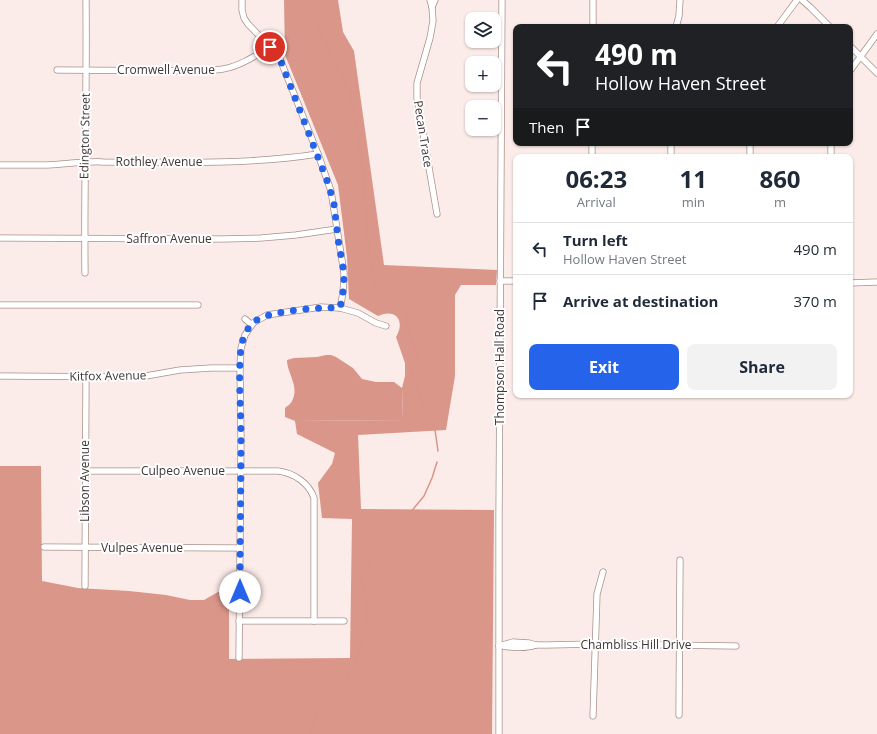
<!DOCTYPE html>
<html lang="en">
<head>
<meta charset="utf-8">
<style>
  :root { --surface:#fff; --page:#f2f2f3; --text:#1f2937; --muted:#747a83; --line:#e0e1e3; --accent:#2563eb }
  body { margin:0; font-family:"Open Sans",sans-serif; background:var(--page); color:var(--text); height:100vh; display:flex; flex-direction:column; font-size:15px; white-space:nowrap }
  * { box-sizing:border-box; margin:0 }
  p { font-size:13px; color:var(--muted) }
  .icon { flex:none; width:22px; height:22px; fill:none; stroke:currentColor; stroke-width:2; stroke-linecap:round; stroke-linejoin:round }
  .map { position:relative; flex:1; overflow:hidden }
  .side { position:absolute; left:513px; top:154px; width:340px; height:244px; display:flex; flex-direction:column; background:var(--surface); border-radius:8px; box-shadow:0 1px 3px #0004 }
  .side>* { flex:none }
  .top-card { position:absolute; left:513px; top:24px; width:340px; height:122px; border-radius:8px; box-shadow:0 1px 3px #0004; background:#202124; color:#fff; overflow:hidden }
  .fabs { position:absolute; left:465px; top:12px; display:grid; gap:8px }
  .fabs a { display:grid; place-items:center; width:36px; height:36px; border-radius:8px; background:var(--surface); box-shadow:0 1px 3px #0004; font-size:20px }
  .pin { position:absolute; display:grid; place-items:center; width:34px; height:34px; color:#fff; margin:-17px; border:2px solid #fff; border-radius:50%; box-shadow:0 1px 4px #0007 }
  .me { position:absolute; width:44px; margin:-22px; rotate:0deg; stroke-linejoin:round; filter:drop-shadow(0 0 3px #0008) }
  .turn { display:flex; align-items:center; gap:14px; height:84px; padding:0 16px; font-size:18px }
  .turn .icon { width:52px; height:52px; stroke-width:2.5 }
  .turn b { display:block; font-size:28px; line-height:34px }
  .then { display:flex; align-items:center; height:38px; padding:0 16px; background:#0003; gap:8px; font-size:15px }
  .eta { display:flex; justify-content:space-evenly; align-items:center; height:68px; text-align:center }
  .eta b { font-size:24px; font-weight:700; line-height:28px }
  .primary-button { display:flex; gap:8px; margin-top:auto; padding:8px 16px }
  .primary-button a { flex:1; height:46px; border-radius:8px; background:var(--accent); color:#fff; font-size:16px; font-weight:700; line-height:46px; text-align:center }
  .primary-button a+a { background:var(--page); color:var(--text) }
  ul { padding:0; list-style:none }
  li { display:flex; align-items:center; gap:12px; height:52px; padding:0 16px; border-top:1px solid var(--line) }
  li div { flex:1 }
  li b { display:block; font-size:15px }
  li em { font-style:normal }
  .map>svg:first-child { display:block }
  .forest { fill:#da9689 }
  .water { fill:#d99588 }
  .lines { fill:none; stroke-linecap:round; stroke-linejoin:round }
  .stream { stroke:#d99588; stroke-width:1.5 }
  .minor-casing { stroke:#a8908b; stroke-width:7 }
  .minor { stroke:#fff; stroke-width:5.5 }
  .route { stroke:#2563eb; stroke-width:7; stroke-dasharray:0 12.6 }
  .labels { text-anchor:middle; stroke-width:4; stroke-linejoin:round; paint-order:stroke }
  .street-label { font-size:12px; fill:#413735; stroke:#fdfdfd }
</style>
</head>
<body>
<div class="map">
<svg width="877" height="734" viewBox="0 0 877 734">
  <rect width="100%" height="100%" fill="#fcece9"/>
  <path class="forest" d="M 284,0 L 338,0 L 343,32 L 354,51 L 384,265 L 497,270 L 496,285 L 461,285 L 455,295 L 455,376 L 446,430 L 358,435 L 361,509 L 494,510 L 492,734 L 0,734 L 0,466 L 41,466 L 42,581 L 78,588 L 129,591 L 166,595 L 190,600 L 204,600 L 218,592 L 229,593 L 229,659 L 350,658 L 352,519 L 322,518 L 318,483 L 332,464 L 335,453 L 297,434 L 295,421 L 403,420 L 402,388 L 405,376 L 405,363 L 396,337 C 406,320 395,308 378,316 L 349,299 L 347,257 L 338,185 L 285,55 Z"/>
  <path class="water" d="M 326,355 L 331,355 L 336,357 L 353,368 L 362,379 L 376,382 L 394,382 L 402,388 L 403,420 L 295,421 L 285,417 L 285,408 C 287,406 291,404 292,401 C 300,387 287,373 287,360 L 294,358 L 317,357 Z"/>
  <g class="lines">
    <g class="stream">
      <path d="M 318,25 C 318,28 319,32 320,35 C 323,41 329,45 330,53 L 350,92 L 355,116 L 363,169 L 368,241 L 376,292 L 382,296 L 393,307 L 405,312 L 412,344 L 419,362 L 410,372 L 417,389 L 419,392 L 423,408 L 434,423 L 438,451"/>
      <path d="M 309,734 L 316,714 L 346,681 L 358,655 L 366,625 L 366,599 L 362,580 L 370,561 L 424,496 L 432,478 L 437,462"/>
    </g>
    <g class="minor-casing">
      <g id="minor">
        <path d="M 242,0 L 242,10 L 244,18 L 248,24 L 275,52 L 280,59 L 318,154 L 331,191 L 344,273 C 344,285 343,296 340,308"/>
        <path d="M 430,0 L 432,7 L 433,21 L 430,38 L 417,83 L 417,98 L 437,214"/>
        <path d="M 802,0 L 810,7 L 830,27"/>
        <path d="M 432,7 L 435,0"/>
        <path d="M 593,27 L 593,0"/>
        <path d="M 676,27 L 679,16 L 680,0"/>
        <path d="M 777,27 L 797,0"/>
        <path d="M 850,46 L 877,73"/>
        <path d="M 57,70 L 206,71 C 212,70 218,70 223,69 C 240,66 255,56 270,47"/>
        <path d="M 850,71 L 877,34"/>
        <path d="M 750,143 L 750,157"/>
        <path d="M 592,157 L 592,143"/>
        <path d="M 671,157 L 671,143"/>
        <path d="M 831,157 L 831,143"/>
        <path d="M 0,165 C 16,165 32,165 48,165 C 67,164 84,161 103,162 C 174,162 247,165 318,154"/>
        <path d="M 0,238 L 222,239 L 261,238 L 296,235 L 337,229"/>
        <path d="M 85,273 C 84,182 87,91 86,0"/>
        <path d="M 500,281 L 516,281"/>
        <path d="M 850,283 L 877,282"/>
        <path d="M 0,305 L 198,305"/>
        <path d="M 245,319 L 252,325"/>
        <path d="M 0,376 L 140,377 L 180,370 L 211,368 L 240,368"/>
        <path d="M 85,471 L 278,471 C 294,473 309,483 314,498 L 314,621"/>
        <path d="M 44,547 L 240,548"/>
        <path d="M 85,586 L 86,377"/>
        <path d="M 239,621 L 344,621"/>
        <path d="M 499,646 L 513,642 L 529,643 L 536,645 L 547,645 L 595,644 L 736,646"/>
        <path d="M 503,646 C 514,648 525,649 536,645"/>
        <path d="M 239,658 L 241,438 L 240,368 L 241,348 L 245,335 L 253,323 L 267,315 L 321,307 L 340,308 L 358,313 L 376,323 L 386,326"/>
        <path d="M 679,715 L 680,560"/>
        <path d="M 593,716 L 597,594 L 603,572"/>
        <path d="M 499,734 L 499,518 L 502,0"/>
      </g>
    </g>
    <use href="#minor" class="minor"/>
  </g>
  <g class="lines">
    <path class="route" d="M 240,592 C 240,540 241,488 241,437 C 241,408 238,376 241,348 C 242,340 246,330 252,324 C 264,310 322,307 340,308 C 343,296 344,285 344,273 L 338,239 L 334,204 L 328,183 L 280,59 L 275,52 L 270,47"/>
  </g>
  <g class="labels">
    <g class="street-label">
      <text x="166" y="74">Cromwell Avenue</text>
      <text transform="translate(423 134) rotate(81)" y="4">Pecan Trace</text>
      <text transform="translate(85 136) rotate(-89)" y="4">Edington Street</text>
      <text x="159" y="166">Rothley Avenue</text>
      <text x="169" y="243">Saffron Avenue</text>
      <text transform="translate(500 367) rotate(-90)" y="4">Thompson Hall Road</text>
      <text transform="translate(108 376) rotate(-1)" y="4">Kitfox Avenue</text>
      <text x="183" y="475">Culpeo Avenue</text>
      <text transform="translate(85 481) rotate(-90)" y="4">Libson Avenue</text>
      <text x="142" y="552">Vulpes Avenue</text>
      <text x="636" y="649">Chambliss Hill Drive</text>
    </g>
  </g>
</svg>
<div class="fabs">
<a><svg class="icon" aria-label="layers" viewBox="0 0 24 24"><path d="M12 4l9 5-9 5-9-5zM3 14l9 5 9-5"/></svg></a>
<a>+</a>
<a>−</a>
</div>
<div class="pin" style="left:270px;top:47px;background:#d93025"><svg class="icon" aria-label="arrive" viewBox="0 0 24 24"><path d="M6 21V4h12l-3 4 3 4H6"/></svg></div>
<svg class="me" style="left:240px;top:592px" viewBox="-20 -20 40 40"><circle r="19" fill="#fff"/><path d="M0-13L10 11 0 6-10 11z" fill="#2563eb"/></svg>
<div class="top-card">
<div class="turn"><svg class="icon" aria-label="left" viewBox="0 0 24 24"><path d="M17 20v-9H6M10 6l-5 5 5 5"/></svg><div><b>490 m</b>Hollow Haven Street</div></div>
<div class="then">Then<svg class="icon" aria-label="arrive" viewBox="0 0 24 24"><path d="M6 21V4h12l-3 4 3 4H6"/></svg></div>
</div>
<section class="side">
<div class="eta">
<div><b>06:23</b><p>Arrival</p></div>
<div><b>11</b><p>min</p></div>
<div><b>860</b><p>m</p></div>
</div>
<ul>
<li><svg class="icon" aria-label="left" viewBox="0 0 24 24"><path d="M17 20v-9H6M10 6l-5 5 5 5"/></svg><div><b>Turn left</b><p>Hollow Haven Street</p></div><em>490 m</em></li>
<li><svg class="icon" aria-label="arrive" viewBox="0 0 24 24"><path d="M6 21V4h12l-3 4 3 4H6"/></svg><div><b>Arrive at destination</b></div><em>370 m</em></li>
</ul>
<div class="primary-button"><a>Exit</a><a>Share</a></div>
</section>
</div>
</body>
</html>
